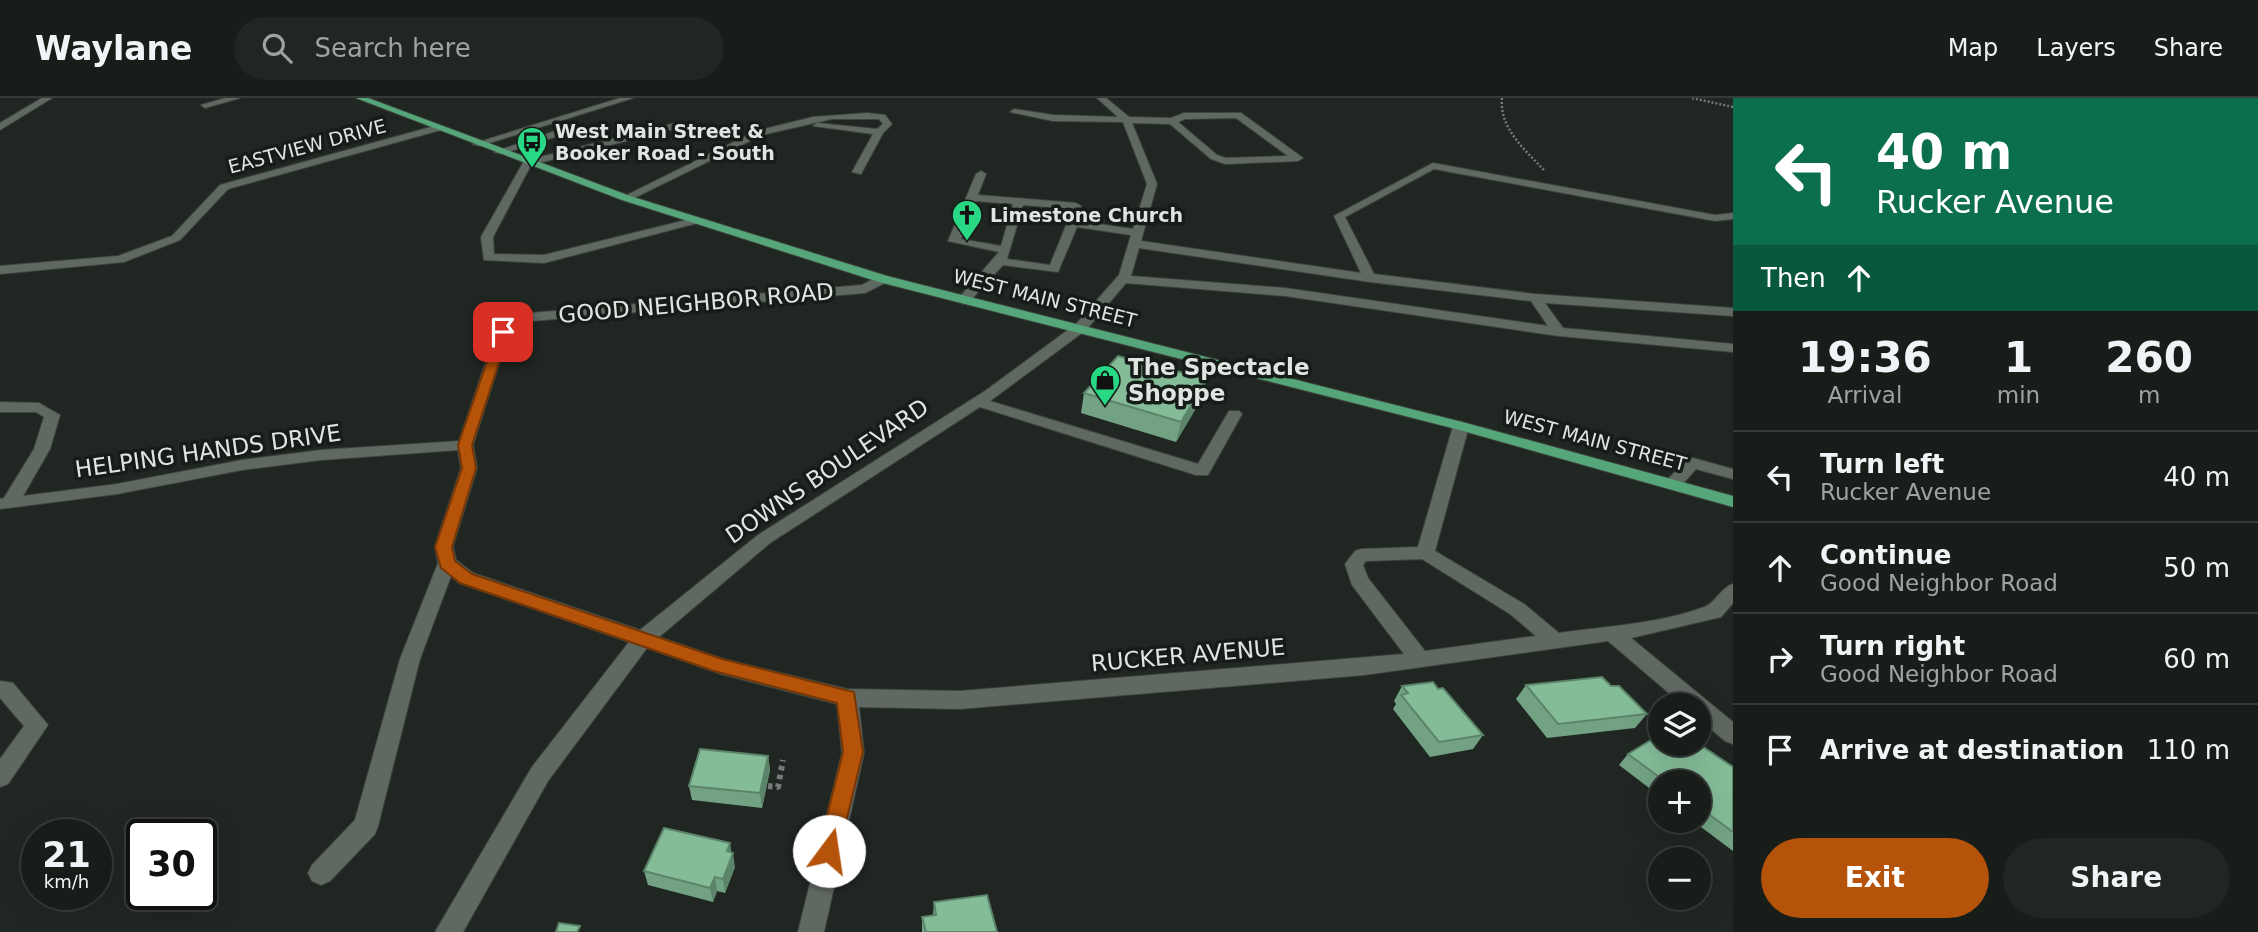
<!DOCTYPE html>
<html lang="en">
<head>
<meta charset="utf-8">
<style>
  :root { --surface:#181d1a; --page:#212623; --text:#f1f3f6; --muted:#9fa2a2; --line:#363b39; --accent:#b45309 }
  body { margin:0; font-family:"DejaVu Sans",sans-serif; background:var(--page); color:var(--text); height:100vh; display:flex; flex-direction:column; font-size:26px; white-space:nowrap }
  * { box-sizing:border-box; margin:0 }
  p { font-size:23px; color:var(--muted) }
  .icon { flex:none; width:38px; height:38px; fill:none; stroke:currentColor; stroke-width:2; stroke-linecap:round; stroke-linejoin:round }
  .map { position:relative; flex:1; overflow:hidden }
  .panel { display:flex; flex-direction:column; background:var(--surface); width:525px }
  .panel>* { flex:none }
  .top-card { background:#0b6e4f; color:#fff; overflow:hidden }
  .controls { position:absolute; left:1648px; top:595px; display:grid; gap:14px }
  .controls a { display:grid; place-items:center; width:63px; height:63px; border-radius:50%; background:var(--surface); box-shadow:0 7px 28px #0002,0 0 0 2px var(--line); font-size:35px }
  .speed { position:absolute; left:21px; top:721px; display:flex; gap:14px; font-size:35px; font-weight:700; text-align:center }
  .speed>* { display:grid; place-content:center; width:91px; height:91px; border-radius:50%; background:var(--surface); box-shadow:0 7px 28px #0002,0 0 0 2px var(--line); line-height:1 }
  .speed small { font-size:18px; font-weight:400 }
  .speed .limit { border:4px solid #111; border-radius:10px; background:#fff; color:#111 }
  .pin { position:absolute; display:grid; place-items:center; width:60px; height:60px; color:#fff; margin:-30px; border-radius:14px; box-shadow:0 4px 10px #0006 }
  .me { position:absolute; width:77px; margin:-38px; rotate:14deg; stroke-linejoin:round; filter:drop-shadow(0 0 5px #0008) }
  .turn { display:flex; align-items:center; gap:24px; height:147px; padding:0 28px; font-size:32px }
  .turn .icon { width:91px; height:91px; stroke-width:2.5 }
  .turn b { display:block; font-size:49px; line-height:60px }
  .then { display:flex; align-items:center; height:66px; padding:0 28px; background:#0003; gap:14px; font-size:26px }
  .eta { display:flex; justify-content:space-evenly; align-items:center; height:119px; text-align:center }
  .eta b { font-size:42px; font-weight:600; line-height:49px }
  .button { display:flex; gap:14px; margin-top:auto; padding:14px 28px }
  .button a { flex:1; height:80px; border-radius:42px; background:var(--accent); color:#fff; font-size:28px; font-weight:600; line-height:80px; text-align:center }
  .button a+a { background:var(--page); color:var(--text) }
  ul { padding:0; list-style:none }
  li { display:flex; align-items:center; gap:21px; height:91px; padding:0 28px; border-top:2px solid var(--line) }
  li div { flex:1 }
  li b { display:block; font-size:26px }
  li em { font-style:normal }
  header { display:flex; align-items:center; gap:42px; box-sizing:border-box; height:98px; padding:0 35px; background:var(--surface); border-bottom:2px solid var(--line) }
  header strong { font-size:33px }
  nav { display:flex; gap:38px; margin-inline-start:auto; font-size:24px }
  .search { width:490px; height:63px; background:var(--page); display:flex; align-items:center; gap:18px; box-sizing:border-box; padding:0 24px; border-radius:38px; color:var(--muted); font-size:26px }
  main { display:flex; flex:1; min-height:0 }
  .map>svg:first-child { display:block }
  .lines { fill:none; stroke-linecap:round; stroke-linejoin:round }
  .minor-casing { stroke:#3d433f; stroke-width:2 }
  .major-casing { stroke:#3d433f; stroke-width:2 }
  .path-far1 { stroke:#747a76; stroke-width:2.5; stroke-dasharray:2 2; stroke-linecap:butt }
  .path { stroke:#747a76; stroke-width:6; stroke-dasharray:4.5 4.5; stroke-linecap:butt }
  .minor { fill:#606862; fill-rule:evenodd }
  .major { fill:#55a679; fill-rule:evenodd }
  .wall { fill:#72a283 }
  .shaded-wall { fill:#5c846a }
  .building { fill:#84bc98; stroke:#5c846a; stroke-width:2 }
  .route { fill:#b45309; stroke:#753606; stroke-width:2 }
  .labels { text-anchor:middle; stroke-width:7; stroke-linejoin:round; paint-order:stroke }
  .far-poi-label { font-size:19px; font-weight:bold; fill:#e1e5e2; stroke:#161d19; text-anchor:start }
  .far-street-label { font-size:19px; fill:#e1e5e2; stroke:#161d19 }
  .street-label { font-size:23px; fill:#e1e5e2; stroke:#161d19 }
  .poi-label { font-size:23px; font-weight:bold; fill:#e1e5e2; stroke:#161d19; text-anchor:start }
</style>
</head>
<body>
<header>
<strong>Waylane</strong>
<div class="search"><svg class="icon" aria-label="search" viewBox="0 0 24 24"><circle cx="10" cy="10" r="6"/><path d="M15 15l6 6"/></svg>Search here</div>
<nav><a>Map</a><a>Layers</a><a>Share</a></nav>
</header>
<main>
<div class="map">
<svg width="1733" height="834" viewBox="0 0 1733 834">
  <rect width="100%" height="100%" fill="#202722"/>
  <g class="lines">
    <g class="minor-casing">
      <g id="minor">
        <path d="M 42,0 L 52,0 L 0,32 L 0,25 Z"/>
        <path d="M 225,0 L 240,0 L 205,10 L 201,7 Z"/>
        <path d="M 620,0 L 633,0 L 480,48 L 472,46 Z"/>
        <path d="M 1097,0 L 1106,0 L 1129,19 L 1171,20 L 1184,15 L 1241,15 L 1303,60 L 1298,63 L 1225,66 L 1211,61 L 1170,26 L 1132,25 L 1157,86 L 1141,143 L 1361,175 L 1334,118 L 1433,65 L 1715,117 L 1733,115 L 1733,121 L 1715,123 L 1434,71 L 1345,119 L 1374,176 L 1535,196 L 1733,210 L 1733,218 L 1545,205 L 1563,230 L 1733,246 L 1733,254 L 1559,238 L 1285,198 L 1126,185 L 1086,232 L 990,303 L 1198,366 L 1229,313 L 1239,313 L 1242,316 L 1208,377 L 1196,377 L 980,309 L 770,445 L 659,539 L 723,561 L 847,591 L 960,593 L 1404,556 L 1352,487 L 1345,466 L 1355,453 L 1361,451 L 1418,449 L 1453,328 L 1461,323 L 1469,328 L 1435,453 L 1524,506 L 1559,535 C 1607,528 1659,526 1704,509 C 1716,505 1720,490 1733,486 L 1733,505 L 1721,519 L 1631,540 L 1733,624 L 1733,646 L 1725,643 L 1699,621 L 1699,607 L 1683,607 L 1608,543 L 1364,577 L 960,611 L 859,609 L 864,655 L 824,834 L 798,834 L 842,655 L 837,606 L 721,576 L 647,550 L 548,683 L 463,834 L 435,834 L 532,669 L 629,544 L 459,485 L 451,478 L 420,561 L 378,728 L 375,736 L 330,783 L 321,787 L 312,783 L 308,775 L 312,767 L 355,722 L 400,561 L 438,465 L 435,448 L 461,370 L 458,352 L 321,362 L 242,372 L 117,396 L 0,411 L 0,401 L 4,400 L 34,351 L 44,319 L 36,314 L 0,314 L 0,304 L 39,305 L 60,317 L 50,351 L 23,398 L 117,386 L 242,362 L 321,352 L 459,343 L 496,234 L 506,223 L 530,215 L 862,187 L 879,178 L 887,178 L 887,184 L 865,195 L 532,223 L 516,229 L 509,235 L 473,347 L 477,370 L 453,448 L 456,462 L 473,475 L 640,532 L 758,437 L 985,293 L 1076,226 L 1119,177 L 1131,137 L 1077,129 L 1058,174 L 1003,167 L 968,205 L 963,206 L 957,202 L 999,154 L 948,143 L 976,76 L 981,73 L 986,76 L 978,97 L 1076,105 L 1081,108 L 1079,123 L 1133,131 L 1147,86 L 1123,24 L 1053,23 L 1010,14 L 1014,11 L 1053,17 L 1118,19 ZM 1236,20 L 1288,58 L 1226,60 L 1217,57 L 1178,24 L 1185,21 ZM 976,103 L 1013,106 L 1001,148 L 961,141 ZM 1023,107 L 1070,111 L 1067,125 L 1050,167 L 1007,161 ZM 1139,150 L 1370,184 L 1531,203 L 1548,228 L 1285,190 L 1131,178 ZM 1422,461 L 1510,516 L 1536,538 L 1425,553 L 1368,480 L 1363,467 L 1366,463 Z"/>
        <path d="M 867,15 L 885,17 L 892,26 L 883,35 L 861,76 L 852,74 L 873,36 L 813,28 L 817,25 L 877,31 L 883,26 L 879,21 L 832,21 L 762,37 L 630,102 L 621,100 L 756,33 L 813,19 Z"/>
        <path d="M 679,24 L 682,29 L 531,67 L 493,139 L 494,156 L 544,157 L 694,120 L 700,123 L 698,125 L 544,165 L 484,162 L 481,139 L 524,63 Z"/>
        <path d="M 438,27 L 441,32 L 228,91 L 180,142 L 124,164 L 0,176 L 0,168 L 118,158 L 172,138 L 220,87 Z"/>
        <path d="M 555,33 L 558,34 L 558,38 L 502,56 L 494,54 Z"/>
        <path d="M 1693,360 L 1733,371 L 1733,381 L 1696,371 L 1680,389 L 1668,389 L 1666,385 L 1668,381 L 1687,362 Z"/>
        <path d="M 0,583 L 13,585 L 48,627 L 8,686 L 0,689 L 0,661 L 24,628 L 0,600 Z"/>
      </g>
    </g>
    <g class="major-casing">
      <path id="major" d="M 356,0 L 368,0 L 630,98 L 887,178 L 1466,325 L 1733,398 L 1733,409 L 1456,331 L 879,184 L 622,102 Z"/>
    </g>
    <g class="path-far1">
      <path d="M 1502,0 C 1499,30 1525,52 1544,72"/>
      <path d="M 1692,0 L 1733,9"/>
    </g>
    <path class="path" d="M 768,688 L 778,689 L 783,662"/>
    <use href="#minor" class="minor"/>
    <use href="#major" class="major"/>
  </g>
  <g class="wall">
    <path d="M 1084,295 L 1202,300 L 1176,344 L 1081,315 Z"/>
    <path d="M 1526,587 L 1611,588 L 1647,616 L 1635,630 L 1547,640 L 1516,601 Z"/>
    <path d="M 1402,588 L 1438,591 L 1483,637 L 1473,651 L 1430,659 L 1393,611 L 1396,606 L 1394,603 Z"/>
    <path d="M 1628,656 L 1733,669 L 1733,753 L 1693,723 L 1699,723 L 1699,684 L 1661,684 L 1661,699 L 1619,667 Z"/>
    <path d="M 768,658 L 770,672 L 762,710 L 692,702 L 689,688 Z"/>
    <path d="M 735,769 L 725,795 L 717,793 L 713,804 L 648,787 L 644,773 Z"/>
    <path d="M 934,804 L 997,834 L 922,834 L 922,819 L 933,817 Z"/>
  </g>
  <g class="shaded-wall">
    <path d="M 1207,281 L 1202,300 L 1176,344 L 1181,324 Z"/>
    <path d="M 768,658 L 770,672 L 762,710 L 760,695 Z"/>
    <path d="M 730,745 L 732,758 L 733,755 L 735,769 L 725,795 L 723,781 L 727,753 Z"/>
    <path d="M 715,779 L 717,793 L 713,804 L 710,790 Z"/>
  </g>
  <g class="building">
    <path d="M 1118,258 L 1207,281 L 1181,324 L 1084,295 Z"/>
    <path d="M 1602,579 L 1611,588 L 1619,588 L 1647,616 L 1558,626 L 1526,587 Z"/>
    <path d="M 1433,584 L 1438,591 L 1443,590 L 1483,637 L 1439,644 L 1401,597 L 1408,595 L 1402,588 Z"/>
    <path d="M 1661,636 L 1661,646 L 1699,646 L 1733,669 L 1733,734 L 1699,709 L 1699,684 L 1666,684 L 1628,656 Z"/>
    <path d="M 700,651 L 768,658 L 760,695 L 689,688 Z"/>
    <path d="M 664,730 L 730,745 L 727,753 L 733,755 L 723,781 L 715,779 L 710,790 L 644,773 Z"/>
    <path d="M 987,797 L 997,834 L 926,834 L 922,819 L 936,817 L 934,804 Z"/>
    <path d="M 559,825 L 580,828 L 577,834 L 556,834 Z"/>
  </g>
  <path class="route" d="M 498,232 L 509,234 L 472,347 L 476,370 L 452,449 L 455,463 L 472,476 L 722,561 L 854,594 L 863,654 L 837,761 L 829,764 L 821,761 L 818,753 L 843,654 L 837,605 L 714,573 L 460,485 L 441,470 L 435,449 L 462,370 L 458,347 Z"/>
  <defs>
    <g id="bus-pin" transform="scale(1.575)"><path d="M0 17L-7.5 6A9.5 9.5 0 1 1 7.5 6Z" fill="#28d885" stroke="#161d19"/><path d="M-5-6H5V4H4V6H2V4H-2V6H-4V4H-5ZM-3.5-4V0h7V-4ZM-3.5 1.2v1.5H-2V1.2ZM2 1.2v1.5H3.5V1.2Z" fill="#111"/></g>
    <g id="church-pin" transform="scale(1.575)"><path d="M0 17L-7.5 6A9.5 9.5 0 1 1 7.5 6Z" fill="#28d885" stroke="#161d19"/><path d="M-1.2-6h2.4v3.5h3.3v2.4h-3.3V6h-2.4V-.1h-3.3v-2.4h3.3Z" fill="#111"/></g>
    <g id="shop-pin" transform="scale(1.575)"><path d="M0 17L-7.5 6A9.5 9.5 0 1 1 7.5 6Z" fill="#28d885" stroke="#161d19"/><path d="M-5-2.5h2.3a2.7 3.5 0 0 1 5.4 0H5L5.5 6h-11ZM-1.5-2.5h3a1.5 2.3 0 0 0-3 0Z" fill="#111"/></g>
  </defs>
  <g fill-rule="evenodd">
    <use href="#bus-pin" x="532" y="44"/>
    <use href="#church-pin" x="967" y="117"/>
    <use href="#shop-pin" x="1105" y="282"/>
  </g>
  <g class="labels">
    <g class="far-poi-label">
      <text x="555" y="40">West Main Street &amp;<tspan x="555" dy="22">Booker Road - South</tspan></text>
      <text x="990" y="124">Limestone Church</text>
    </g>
    <g class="far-street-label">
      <text transform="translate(307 48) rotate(-15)" y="7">EASTVIEW DRIVE</text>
      <text transform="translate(1045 200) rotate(14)" y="7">WEST MAIN STREET</text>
      <text transform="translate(1595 342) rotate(15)" y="7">WEST MAIN STREET</text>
    </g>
    <g class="street-label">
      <text transform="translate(696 205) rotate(-5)" y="8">GOOD NEIGHBOR ROAD</text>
      <text transform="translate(208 353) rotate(-8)" y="8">HELPING HANDS DRIVE</text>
      <text transform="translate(827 373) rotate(-34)" y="8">DOWNS BOULEVARD</text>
      <text transform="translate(1188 557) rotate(-5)" y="8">RUCKER AVENUE</text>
    </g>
    <g class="poi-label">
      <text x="1128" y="277">The Spectacle<tspan x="1128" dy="26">Shoppe</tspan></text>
    </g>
  </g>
</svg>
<div class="controls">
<a><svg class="icon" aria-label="layers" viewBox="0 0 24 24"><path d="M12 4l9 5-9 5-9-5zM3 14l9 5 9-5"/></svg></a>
<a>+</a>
<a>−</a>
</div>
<div class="speed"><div>21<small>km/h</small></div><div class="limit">30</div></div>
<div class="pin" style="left:503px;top:234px;background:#d93025"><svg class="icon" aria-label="arrive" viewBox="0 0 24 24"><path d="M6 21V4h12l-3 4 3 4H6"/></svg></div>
<svg class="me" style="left:829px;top:753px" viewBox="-20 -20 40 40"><circle r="19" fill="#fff"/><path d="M0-13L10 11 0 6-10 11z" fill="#b45309"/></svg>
</div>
<section class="panel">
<div class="top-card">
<div class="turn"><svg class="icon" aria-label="left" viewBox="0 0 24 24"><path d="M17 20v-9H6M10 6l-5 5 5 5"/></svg><div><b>40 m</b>Rucker Avenue</div></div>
<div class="then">Then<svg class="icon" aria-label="ahead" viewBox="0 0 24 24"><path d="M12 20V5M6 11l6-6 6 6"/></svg></div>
</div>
<div class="eta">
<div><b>19:36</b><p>Arrival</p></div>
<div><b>1</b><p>min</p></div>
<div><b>260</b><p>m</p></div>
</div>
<ul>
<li><svg class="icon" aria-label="left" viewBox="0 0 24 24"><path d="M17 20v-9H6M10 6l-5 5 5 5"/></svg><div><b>Turn left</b><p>Rucker Avenue</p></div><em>40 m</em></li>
<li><svg class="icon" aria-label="ahead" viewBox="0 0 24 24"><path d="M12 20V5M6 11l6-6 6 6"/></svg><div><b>Continue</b><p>Good Neighbor Road</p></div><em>50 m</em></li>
<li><svg class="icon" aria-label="right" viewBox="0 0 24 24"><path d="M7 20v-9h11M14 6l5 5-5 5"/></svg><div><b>Turn right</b><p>Good Neighbor Road</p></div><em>60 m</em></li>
<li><svg class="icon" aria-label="arrive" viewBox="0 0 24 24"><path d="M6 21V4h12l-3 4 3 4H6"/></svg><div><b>Arrive at destination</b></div><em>110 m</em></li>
</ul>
<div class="button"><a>Exit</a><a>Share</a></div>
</section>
</main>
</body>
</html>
